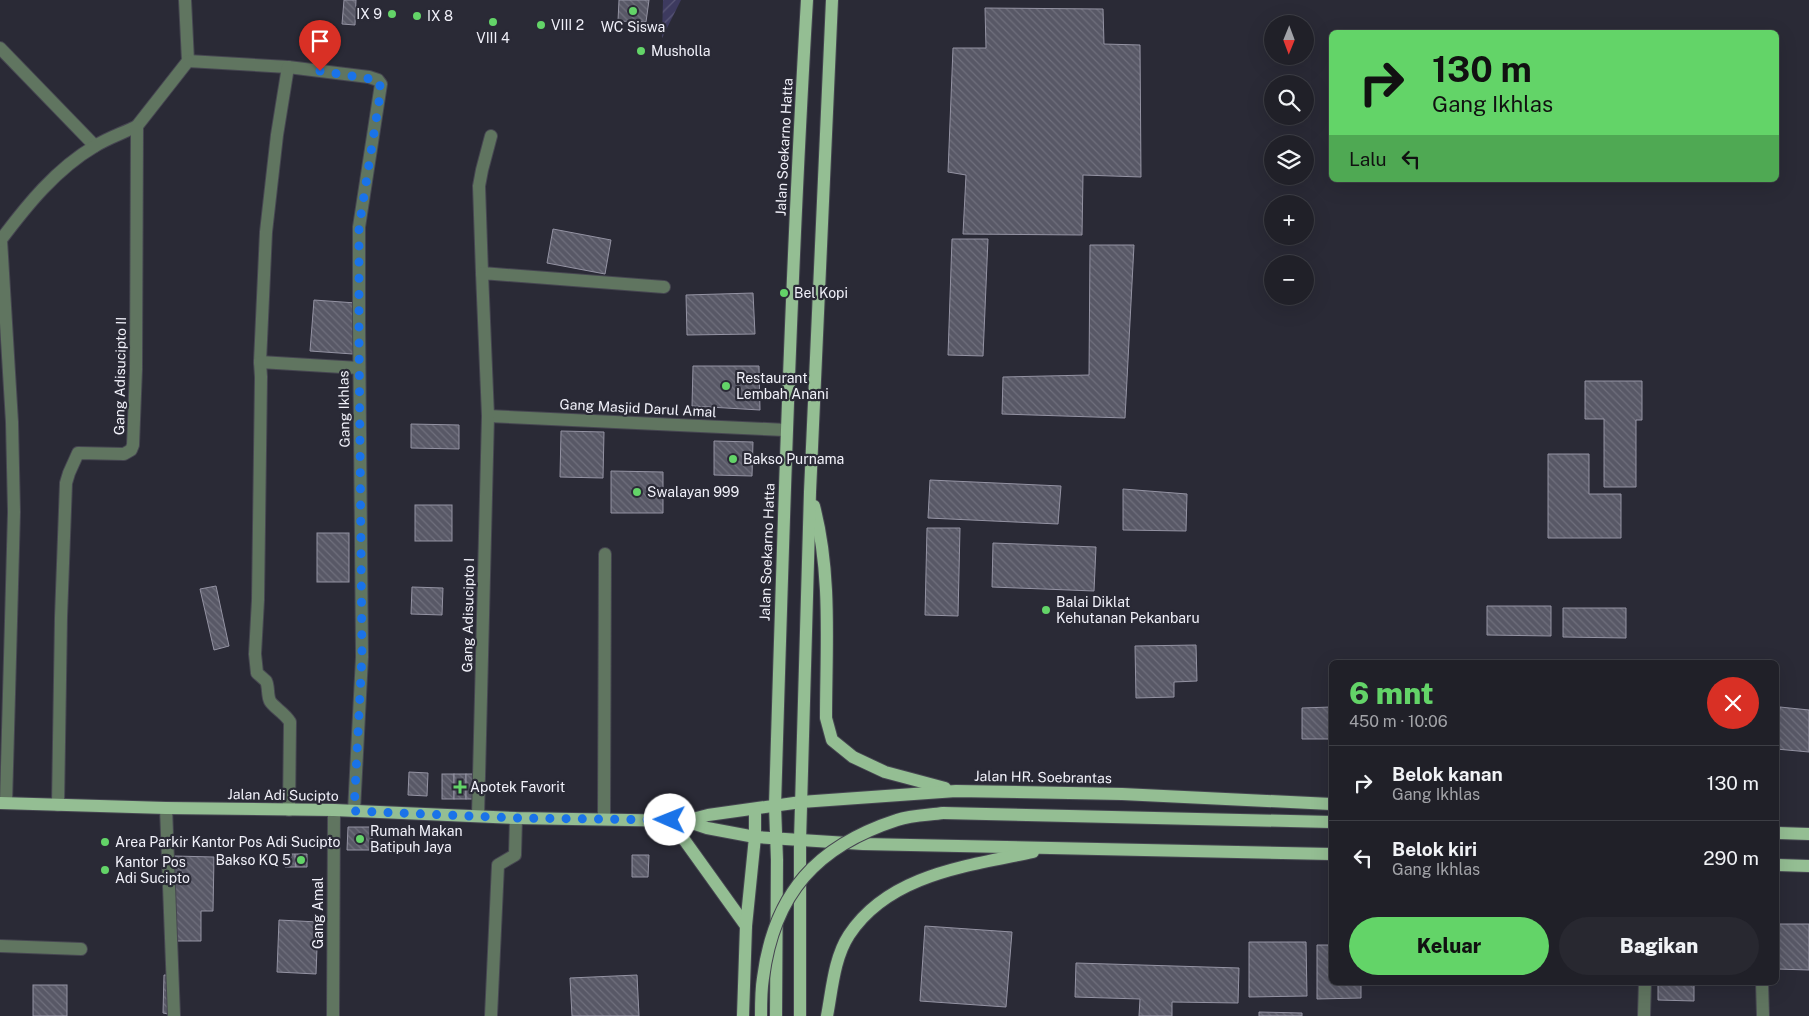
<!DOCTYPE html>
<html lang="id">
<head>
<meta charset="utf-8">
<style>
  :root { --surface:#202028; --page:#282830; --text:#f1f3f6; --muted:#a2a3a8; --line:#3d3e45; --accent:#63d468 }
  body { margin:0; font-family:"Public Sans",sans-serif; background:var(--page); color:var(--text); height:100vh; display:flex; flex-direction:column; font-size:19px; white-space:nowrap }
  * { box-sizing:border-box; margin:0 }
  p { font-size:16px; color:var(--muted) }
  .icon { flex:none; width:28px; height:28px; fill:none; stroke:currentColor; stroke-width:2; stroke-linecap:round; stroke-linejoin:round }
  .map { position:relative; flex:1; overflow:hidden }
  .sheet { position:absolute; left:1329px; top:660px; width:450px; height:325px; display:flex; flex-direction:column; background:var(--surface); border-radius:8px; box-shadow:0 5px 20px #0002,0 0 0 1px var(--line) }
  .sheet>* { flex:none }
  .guide { position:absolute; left:1329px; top:30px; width:450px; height:152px; border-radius:8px; box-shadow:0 5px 20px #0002,0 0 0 1px var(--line); background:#63d468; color:#111; overflow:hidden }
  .needle { width:32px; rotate:181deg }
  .tools { position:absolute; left:1264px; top:15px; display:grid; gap:10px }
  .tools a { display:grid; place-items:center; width:50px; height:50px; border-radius:50%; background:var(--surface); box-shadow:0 5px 20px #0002,0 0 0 1px var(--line); font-size:25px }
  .pin { position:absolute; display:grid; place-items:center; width:42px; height:42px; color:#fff; margin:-51px -21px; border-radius:50% 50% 50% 0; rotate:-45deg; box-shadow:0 0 5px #0007 }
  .pin .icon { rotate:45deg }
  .me { position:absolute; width:55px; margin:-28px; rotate:271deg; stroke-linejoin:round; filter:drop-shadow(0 0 4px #0008) }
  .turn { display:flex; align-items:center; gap:18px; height:105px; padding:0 20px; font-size:22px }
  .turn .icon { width:65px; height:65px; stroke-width:2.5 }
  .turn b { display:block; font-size:35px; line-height:42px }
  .then { display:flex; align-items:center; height:48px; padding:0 20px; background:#0003; gap:10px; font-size:19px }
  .round { display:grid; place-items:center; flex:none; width:52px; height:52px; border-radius:26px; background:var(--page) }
  .headline { display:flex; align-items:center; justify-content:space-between; height:85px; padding:0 20px }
  h1 { font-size:30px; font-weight:800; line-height:38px; color:var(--accent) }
  .button { display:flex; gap:10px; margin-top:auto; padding:10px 20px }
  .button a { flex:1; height:58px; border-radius:30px; background:var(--accent); color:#111; font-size:20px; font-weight:800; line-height:58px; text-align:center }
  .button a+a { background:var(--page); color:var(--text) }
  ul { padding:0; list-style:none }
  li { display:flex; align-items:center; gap:15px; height:75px; padding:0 20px; border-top:1px solid var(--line) }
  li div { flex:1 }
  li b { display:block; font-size:19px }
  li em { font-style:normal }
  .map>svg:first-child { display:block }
  .garden { fill:url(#garden-furrows) }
  .building { fill:url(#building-back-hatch); stroke:#9493a3 }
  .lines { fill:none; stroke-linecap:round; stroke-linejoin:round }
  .minor-casing { stroke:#464651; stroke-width:14 }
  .major-casing { stroke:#464651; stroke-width:14 }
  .minor { stroke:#607560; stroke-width:12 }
  .major { stroke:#94be93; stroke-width:12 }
  .major-bridge-casing { stroke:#464651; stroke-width:14; stroke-linecap:butt }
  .major-bridge { stroke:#94be93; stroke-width:12 }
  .route { stroke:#1a73e8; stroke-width:9; stroke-dasharray:0 16.2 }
  .poi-dot { fill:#63d468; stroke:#2a2a36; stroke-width:2 }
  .labels { text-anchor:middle; stroke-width:4.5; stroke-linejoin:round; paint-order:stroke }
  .poi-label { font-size:14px; fill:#f1f1fa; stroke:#2a2a36; text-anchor:start }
  .street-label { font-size:14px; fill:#f1f1fa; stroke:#2a2a36 }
</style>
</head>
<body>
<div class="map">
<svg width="1809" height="1016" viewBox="0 0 1809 1016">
  <defs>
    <pattern id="garden-furrows" width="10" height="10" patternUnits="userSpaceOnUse" patternTransform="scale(1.25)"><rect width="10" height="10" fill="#3d3a5f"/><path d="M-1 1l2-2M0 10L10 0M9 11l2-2" fill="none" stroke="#5a5777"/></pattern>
    <pattern id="building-back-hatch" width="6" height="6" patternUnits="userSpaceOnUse" patternTransform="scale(1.25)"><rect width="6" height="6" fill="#585866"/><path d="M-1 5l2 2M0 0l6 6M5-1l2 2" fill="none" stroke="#70707d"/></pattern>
  </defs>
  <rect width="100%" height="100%" fill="#2a2a36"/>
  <path class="garden" d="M 663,0 L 681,0 L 662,38 Z"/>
  <g class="building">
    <path d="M 344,0 L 356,0 L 355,25 L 342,24 Z"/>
    <path d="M 619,0 L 649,0 L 646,22 L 618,21 Z"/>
    <path d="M 985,8 L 1103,9 L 1104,44 L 1140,45 L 1141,177 L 1083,175 L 1082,235 L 963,234 L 966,175 L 948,172 L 953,48 L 986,48 Z"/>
    <path d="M 553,229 L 611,240 L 605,274 L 547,263 Z"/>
    <path d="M 952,239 L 988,239 L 983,356 L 948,355 Z"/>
    <path d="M 1090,245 L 1134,245 L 1125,418 L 1002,414 L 1003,377 L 1089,375 Z"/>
    <path d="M 753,293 L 755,334 L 687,335 L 686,295 Z"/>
    <path d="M 314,300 L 356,303 L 353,354 L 310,351 Z"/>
    <path d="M 693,366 L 759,366 L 760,410 L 692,406 Z"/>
    <path d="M 1585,381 L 1642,381 L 1642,420 L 1636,420 L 1636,487 L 1604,487 L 1604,419 L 1585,419 Z"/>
    <path d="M 411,424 L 459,425 L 459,449 L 411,448 Z"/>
    <path d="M 561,431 L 604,432 L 603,478 L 560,477 Z"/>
    <path d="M 714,441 L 753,442 L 752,476 L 714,475 Z"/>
    <path d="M 1548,454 L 1589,454 L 1589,494 L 1621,494 L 1621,538 L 1548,538 Z"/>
    <path d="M 611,471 L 663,472 L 663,513 L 611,513 Z"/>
    <path d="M 930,480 L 1061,486 L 1058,524 L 928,518 Z"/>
    <path d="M 1123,489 L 1187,494 L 1186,531 L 1123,530 Z"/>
    <rect x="415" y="505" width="37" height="36"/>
    <path d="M 927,528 L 960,528 L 958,616 L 925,615 Z"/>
    <rect x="317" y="533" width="32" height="49"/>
    <path d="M 993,543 L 1096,547 L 1094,591 L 992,587 Z"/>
    <path d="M 216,586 L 229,646 L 214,650 L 200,589 Z"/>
    <path d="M 412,587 L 443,588 L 442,615 L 411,614 Z"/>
    <path d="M 1487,606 L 1551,606 L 1551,636 L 1487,635 Z"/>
    <path d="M 1563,608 L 1626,608 L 1626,638 L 1563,637 Z"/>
    <path d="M 1196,645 L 1197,681 L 1174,682 L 1174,697 L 1136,698 L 1135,646 Z"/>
    <path d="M 1331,707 L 1331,739 L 1302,739 L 1302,708 Z"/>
    <path d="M 1780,707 L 1809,710 L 1809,752 L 1776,749 Z"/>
    <path d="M 409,772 L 428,773 L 427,796 L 408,795 Z"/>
    <rect x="442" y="774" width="12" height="25"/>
    <rect x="454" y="774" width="12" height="25"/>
    <rect x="466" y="774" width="11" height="25"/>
    <path d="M 348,827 L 372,827 L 372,850 L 347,850 Z"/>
    <path d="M 285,854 L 295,854 L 296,867 L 285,867 Z"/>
    <path d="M 295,854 L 307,854 L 307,867 L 296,867 Z"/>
    <path d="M 632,855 L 649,855 L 648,877 L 632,877 Z"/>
    <path d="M 174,856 L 214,857 L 213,911 L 201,911 L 201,941 L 172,941 Z"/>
    <path d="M 279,920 L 318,922 L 316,974 L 277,972 Z"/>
    <path d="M 1776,924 L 1809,924 L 1809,970 L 1776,969 Z"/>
    <path d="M 925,926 L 1012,932 L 1006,1007 L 920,1001 Z"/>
    <path d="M 1249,942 L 1306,942 L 1307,996 L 1249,997 Z"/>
    <path d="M 1317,945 L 1331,945 L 1331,982 L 1361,982 L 1361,998 L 1317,999 Z"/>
    <path d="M 1076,963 L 1239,968 L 1238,1003 L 1172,1002 L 1172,1016 L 1139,1016 L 1140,999 L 1075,997 Z"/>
    <path d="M 164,975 L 168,975 L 168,1014 L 163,1013 Z"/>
    <path d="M 637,975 L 639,1016 L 572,1016 L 570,978 Z"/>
    <path d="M 1658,982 L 1694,982 L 1694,1001 L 1658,1000 Z"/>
    <rect x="33" y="985" width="34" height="31"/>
    <path d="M 1259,1012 L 1302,1013 L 1302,1016 L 1259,1016 Z"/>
  </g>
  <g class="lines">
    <g class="minor-casing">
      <g id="minor">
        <path d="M 185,0 L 188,61"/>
        <path d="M 0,48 L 95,146"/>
        <path d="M 188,61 L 288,67 L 369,77 L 378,80 L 381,84 L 359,227 L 359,321 L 362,657 L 354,811"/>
        <path d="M 1,240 L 12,422 L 14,512 L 6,803"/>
        <path d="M 0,241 C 27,205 56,169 95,146 C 108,138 123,133 137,126"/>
        <path d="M 482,273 L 479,186 L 482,170 L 491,136"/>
        <path d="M 260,362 L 266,232 L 277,135 L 288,67"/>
        <path d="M 488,416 L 786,430"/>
        <path d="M 58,805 L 61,617 L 66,483 L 69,473 L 78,453 L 124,454 L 131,450 L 133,445 L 136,369 L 137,126 L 188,61"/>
        <path d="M 166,808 L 174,1016"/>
        <path d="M 289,810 L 290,722 C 285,713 273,707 270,701 C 267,695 269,687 266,681 L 257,673 L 255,654 L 258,600 L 261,377 L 260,362 L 359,368"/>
        <path d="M 478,816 L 488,416 L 482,273 L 664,287"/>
        <path d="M 604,819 L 605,554"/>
        <path d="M 0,946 L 81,949"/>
        <path d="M 1762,982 L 1763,1016"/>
        <path d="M 333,1016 L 334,810"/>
        <path d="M 491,1016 L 498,865 L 515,855 L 516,818"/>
        <path d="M 1644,1016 L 1645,982"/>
      </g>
    </g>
    <g class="major-casing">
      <g id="major">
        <path d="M 814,506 C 832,575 826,648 826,718 L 832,740 L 853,757 L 885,772 L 945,788"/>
        <path d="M 0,803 L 166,808 L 334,810 L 516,818 L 685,821 L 708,815 L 801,802 L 956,791 L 1122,794 L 1331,804"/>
        <path d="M 943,813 L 1331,822"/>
        <path d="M 670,820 L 746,926"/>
        <path d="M 686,821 L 707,828 L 755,837 L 863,844 L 1331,854"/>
        <path d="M 1776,833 L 1809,834"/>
        <path d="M 1776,865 L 1809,866"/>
        <path d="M 743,1016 L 746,926 L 755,837 L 755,809"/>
        <path d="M 776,1016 L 777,860 L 775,806 C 783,537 791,269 807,0"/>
        <path d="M 800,1016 L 800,841 L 810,492 L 832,0"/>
        <path d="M 827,1016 C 832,990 834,958 849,935 C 889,874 968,866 1033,852"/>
      </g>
    </g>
    <use href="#minor" class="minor"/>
    <use href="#major" class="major"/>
    <g class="major-bridge-casing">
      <path id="major-bridge" d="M 761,1016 C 761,1003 761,990 763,978 C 774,893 817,846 897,820 C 911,815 928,815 943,813"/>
    </g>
    <use href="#major-bridge" class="major-bridge"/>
  </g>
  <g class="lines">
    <path class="route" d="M 320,71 L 378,80 L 381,89 L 359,227 L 359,337 L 362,656 L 354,811 L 516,818 L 670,820"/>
  </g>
  <g class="poi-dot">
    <circle cx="633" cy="11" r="5"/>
    <circle cx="392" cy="14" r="5"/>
    <circle cx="417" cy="16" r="5"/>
    <circle cx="493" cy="22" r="5"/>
    <circle cx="541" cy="25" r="5"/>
    <circle cx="641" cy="51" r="5"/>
    <circle cx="784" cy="293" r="5"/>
    <circle cx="726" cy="386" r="5"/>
    <circle cx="733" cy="459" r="5"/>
    <circle cx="637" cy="492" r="5"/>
    <circle cx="1046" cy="610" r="5"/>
    <path d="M457.5 779.5h5v5h5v5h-5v5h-5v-5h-5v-5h5z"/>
    <circle cx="360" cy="839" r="5"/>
    <circle cx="105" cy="842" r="5"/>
    <circle cx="301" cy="860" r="5"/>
    <circle cx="105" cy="870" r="5"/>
  </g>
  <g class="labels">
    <g class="poi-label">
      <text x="382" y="19" text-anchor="end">IX 9</text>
      <text x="427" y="21">IX 8</text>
      <text x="551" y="30">VIII 2</text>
      <text x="633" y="32" text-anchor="middle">WC Siswa</text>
      <text x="493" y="43" text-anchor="middle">VIII 4</text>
      <text x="651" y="56">Musholla</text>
      <text x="794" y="298">Bel Kopi</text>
      <text x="736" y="383">Restaurant<tspan x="736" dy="16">Lembah Anani</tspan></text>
      <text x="743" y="464">Bakso Purnama</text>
      <text x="647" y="497">Swalayan 999</text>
      <text x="1056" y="607">Balai Diklat<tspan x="1056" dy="16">Kehutanan Pekanbaru</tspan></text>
      <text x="470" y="792">Apotek Favorit</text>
      <text x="370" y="836">Rumah Makan<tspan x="370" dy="16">Batipuh Jaya</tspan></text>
      <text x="115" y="847">Area Parkir Kantor Pos Adi Sucipto</text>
      <text x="291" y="865" text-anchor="end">Bakso KQ 5</text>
      <text x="115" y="867">Kantor Pos<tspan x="115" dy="16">Adi Sucipto</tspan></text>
    </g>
    <g class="street-label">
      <text transform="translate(784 147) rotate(-87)" y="5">Jalan Soekarno Hatta</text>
      <text transform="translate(120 376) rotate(-89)" y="5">Gang Adisucipto II</text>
      <text transform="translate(638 408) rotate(3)" y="5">Gang Masjid Darul Amal</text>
      <text transform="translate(344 409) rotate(-91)" y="5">Gang Ikhlas</text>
      <text transform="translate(767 552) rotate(-88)" y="5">Jalan Soekarno Hatta</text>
      <text transform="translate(468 615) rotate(-89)" y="5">Gang Adisucipto I</text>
      <text transform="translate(1043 777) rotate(1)" y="5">Jalan HR. Soebrantas</text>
      <text transform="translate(283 795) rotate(1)" y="5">Jalan Adi Sucipto</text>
      <text transform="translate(318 913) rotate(-90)" y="5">Gang Amal</text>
    </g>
  </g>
</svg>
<div class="tools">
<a><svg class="needle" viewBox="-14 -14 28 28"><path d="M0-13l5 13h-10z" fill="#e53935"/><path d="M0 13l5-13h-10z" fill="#a2a3a8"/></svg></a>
<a><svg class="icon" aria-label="search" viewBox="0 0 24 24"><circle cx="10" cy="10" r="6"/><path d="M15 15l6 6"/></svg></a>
<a><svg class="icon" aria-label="layers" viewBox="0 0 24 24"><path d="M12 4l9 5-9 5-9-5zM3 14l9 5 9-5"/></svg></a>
<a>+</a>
<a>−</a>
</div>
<div class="pin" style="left:320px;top:71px;background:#d93025"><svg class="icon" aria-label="arrive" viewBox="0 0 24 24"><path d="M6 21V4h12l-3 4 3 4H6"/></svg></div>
<svg class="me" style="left:670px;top:820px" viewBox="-20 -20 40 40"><circle r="19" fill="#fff"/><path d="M0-13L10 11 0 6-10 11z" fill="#1a73e8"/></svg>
<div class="guide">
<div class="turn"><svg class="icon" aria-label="right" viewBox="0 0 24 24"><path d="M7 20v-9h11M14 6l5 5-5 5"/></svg><div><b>130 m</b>Gang Ikhlas</div></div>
<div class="then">Lalu<svg class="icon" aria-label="left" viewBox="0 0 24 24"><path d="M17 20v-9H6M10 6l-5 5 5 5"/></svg></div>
</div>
<section class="sheet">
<div class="headline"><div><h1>6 mnt</h1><p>450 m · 10:06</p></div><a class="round" style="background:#d93025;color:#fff"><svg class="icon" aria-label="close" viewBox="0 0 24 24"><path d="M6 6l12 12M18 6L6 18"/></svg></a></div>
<ul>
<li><svg class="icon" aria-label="right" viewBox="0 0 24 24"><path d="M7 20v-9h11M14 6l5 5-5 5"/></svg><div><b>Belok kanan</b><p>Gang Ikhlas</p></div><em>130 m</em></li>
<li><svg class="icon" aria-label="left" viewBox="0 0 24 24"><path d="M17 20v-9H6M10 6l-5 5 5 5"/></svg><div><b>Belok kiri</b><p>Gang Ikhlas</p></div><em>290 m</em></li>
</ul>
<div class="button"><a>Keluar</a><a>Bagikan</a></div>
</section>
</div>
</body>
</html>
